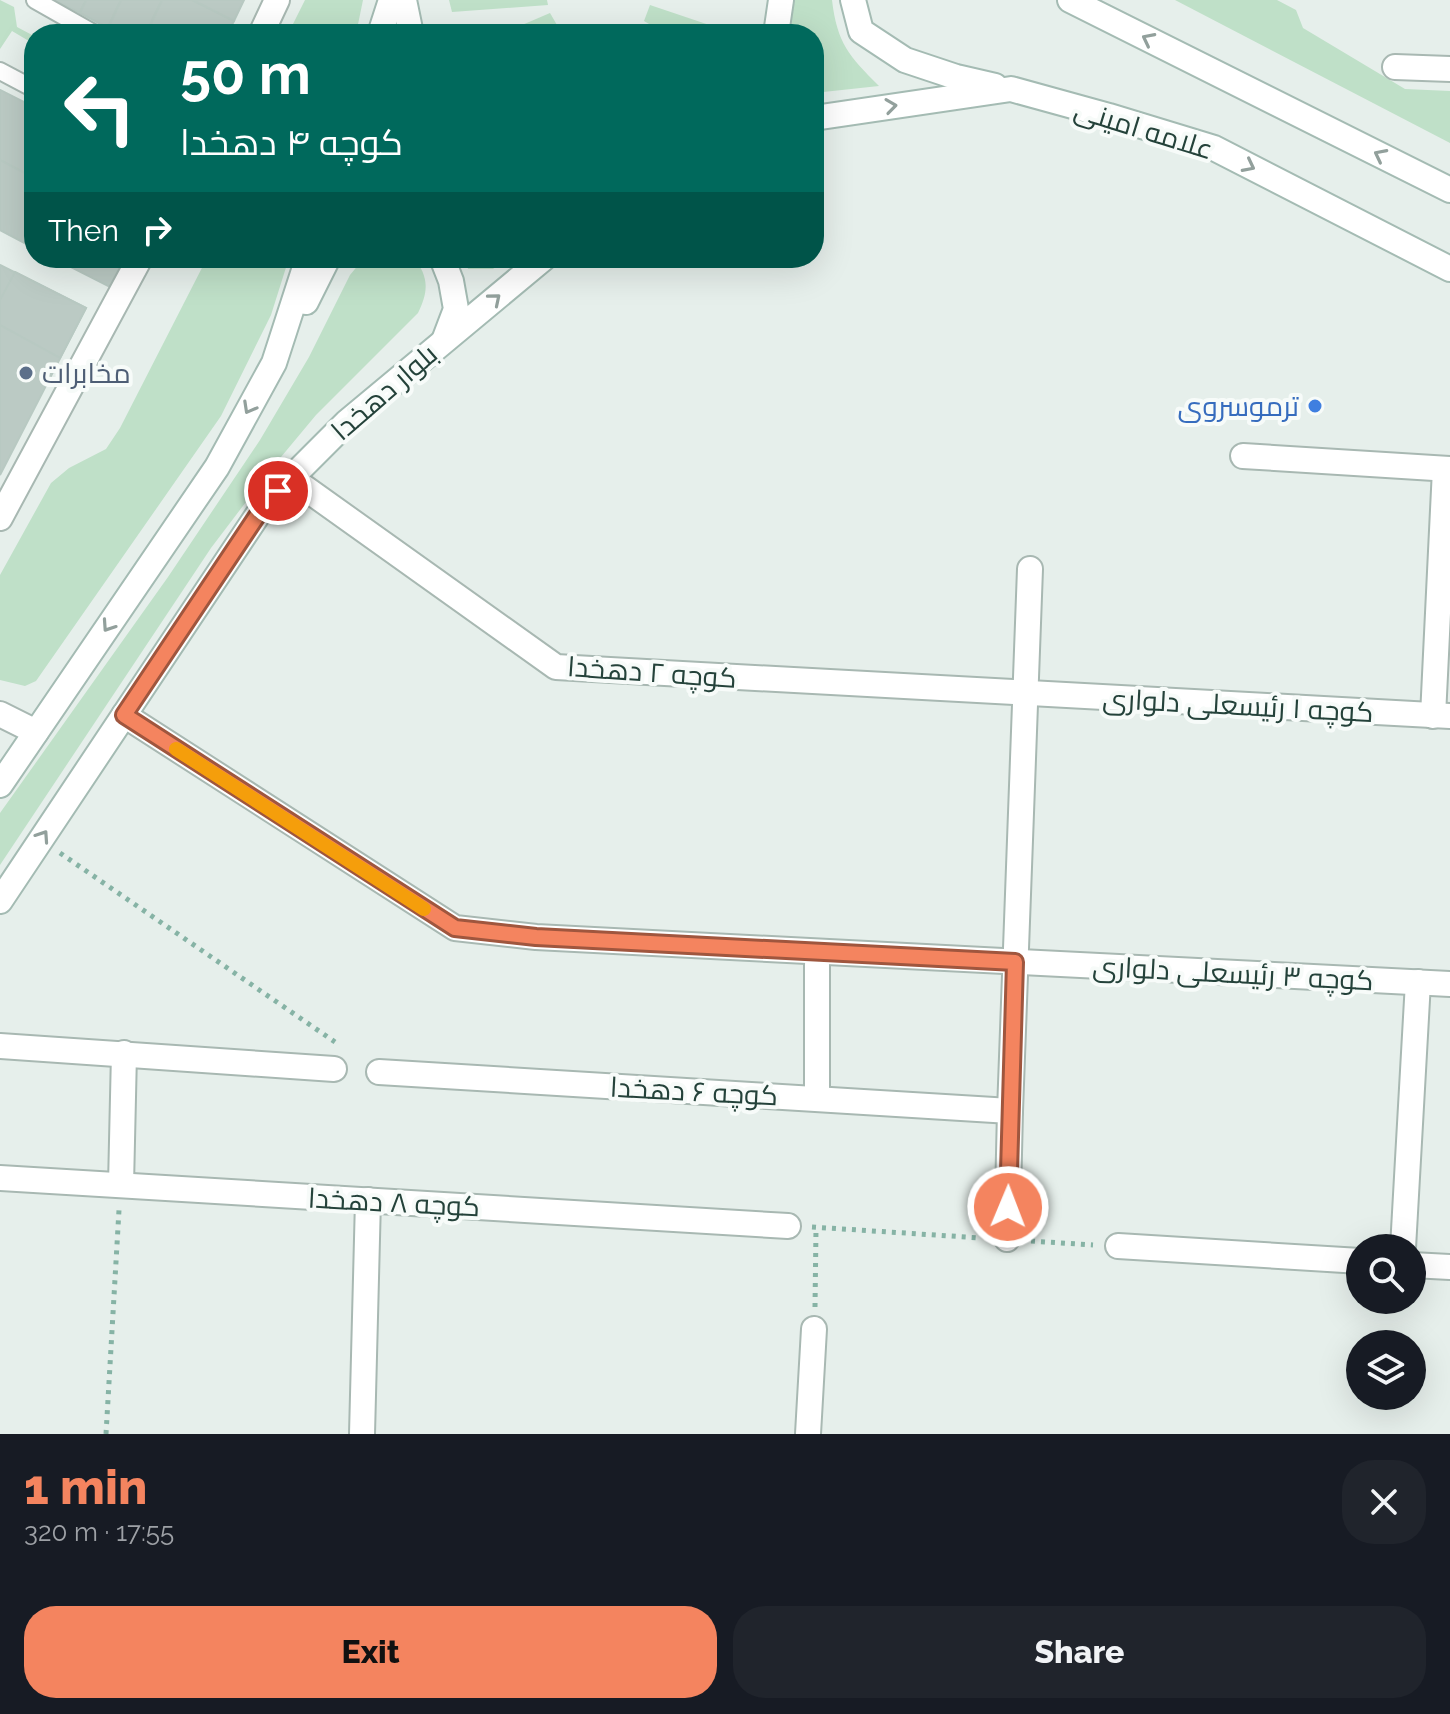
<!DOCTYPE html>
<html lang="en">
<head>
<meta charset="utf-8">
<style>
  :root { --surface:#171b24; --page:#20242c; --text:#f1f3f6; --muted:#9ea1a6; --accent:#f4845f }
  body { margin:0; font-family:Raleway,Cairo,sans-serif; background:var(--page); color:var(--text); height:100vh; display:flex; flex-direction:column; font-size:30px; white-space:nowrap }
  * { box-sizing:border-box; margin:0 }
  p { font-size:26px; color:var(--muted) }
  .icon { flex:none; width:44px; height:44px; fill:none; stroke:currentColor; stroke-width:2; stroke-linecap:round; stroke-linejoin:round }
  .map { position:relative; height:1434px; overflow:hidden }
  .details { display:flex; flex-direction:column; background:var(--surface); flex:1 }
  .details>* { flex:none }
  .hud { position:absolute; left:24px; top:24px; width:800px; height:244px; border-radius:32px; box-shadow:0 8px 32px #0002; background:#00695c; color:#fff; overflow:hidden }
  .buttons { position:absolute; left:1346px; top:1234px; display:grid; gap:16px }
  .buttons a { display:grid; place-items:center; width:80px; height:80px; border-radius:50%; background:var(--surface); box-shadow:0 8px 32px #0002; font-size:40px }
  .pin { position:absolute; display:grid; place-items:center; width:68px; height:68px; color:#fff; margin:-34px; border:4px solid #fff; border-radius:50%; box-shadow:0 2px 8px #0007 }
  .me { position:absolute; width:88px; margin:-44px; rotate:1deg; stroke-linejoin:round; filter:drop-shadow(0 0 6px #0008) }
  .turn { display:flex; align-items:center; gap:28px; height:168px; padding:0 24px; font-size:36px }
  .turn .icon { width:104px; height:104px; stroke-width:2.5 }
  .turn b { display:block; font-size:56px; line-height:68px }
  .then { display:flex; align-items:center; height:76px; padding:0 24px; background:#0003; gap:16px; font-size:30px }
  .round { display:grid; place-items:center; flex:none; width:84px; height:84px; border-radius:32px; background:var(--page) }
  .summary { display:flex; align-items:center; justify-content:space-between; height:136px; padding:0 24px }
  h1 { font-size:48px; font-weight:800; line-height:60px; color:var(--accent) }
  .cta { display:flex; gap:16px; margin-top:auto; padding:16px 24px }
  .cta a { flex:1; height:92px; border-radius:32px; background:var(--accent); color:#111; font-size:32px; font-weight:800; line-height:92px; text-align:center }
  .cta a+a { background:var(--page); color:var(--text) }
  .map>svg:first-child { display:block }
  .green { fill:#bfe0c8 }
  .building { fill:#bbcac4; stroke:#b8c9c2; stroke-width:2 }
  .lines { fill:none; stroke-linecap:round; stroke-linejoin:round }
  .service-casing { stroke:#a8b8b2; stroke-width:20 }
  .minor-casing { stroke:#a8b8b2; stroke-width:28 }
  .tertiary-casing { stroke:#a8b8b2; stroke-width:28 }
  .secondary-casing { stroke:#a4bbb3; stroke-width:28 }
  .path { stroke:#86b3a5; stroke-width:5; stroke-dasharray:4 6; stroke-linecap:butt }
  .service { stroke:#fff; stroke-width:16 }
  .minor { stroke:#fff; stroke-width:24 }
  .tertiary { stroke:#fff; stroke-width:24 }
  .secondary { stroke:#fff; stroke-width:24 }
  .oneway { stroke:#92a09c }
  .route-casing { stroke:#9f563e; stroke-width:20 }
  .route { stroke:#f4845f; stroke-width:14 }
  .slow { stroke:#f59e0b; stroke-width:14 }
  .service-dot { fill:#5c6f8a; stroke:#f7fbf9; stroke-width:3 }
  .shop-dot { fill:#3f7fe0; stroke:#f7fbf9; stroke-width:3 }
  .labels { text-anchor:middle; stroke-width:8; stroke-linejoin:round; paint-order:stroke }
  .street-label { font-size:28px; fill:#24423a; stroke:#f7fbf9 }
  .service-label { font-size:28px; fill:#4e5e75; stroke:#f7fbf9; text-anchor:start }
  .shop-label { font-size:28px; fill:#366cbe; stroke:#f7fbf9; text-anchor:end }
</style>
</head>
<body>
<div class="map">
<svg width="1450" height="1434" viewBox="0 0 1450 1434">
  <rect width="100%" height="100%" fill="#e6efeb"/>
  <g class="green">
    <path d="M 0,0 L 14,7 L 17,27 L 34,36 L 34,44 L 12,31 L 0,49 Z"/>
    <path d="M 305,0 L 363,0 L 356,34 L 288,34 Z"/>
    <path d="M 449,0 L 547,0 L 548,5 L 452,12 Z"/>
    <path d="M 786,0 L 832,0 C 837,43 849,56 879,86 L 814,93 L 814,34 L 785,34 Z"/>
    <path d="M 1175,0 L 1277,0 L 1296,10 L 1303,28 L 1405,89 L 1450,91 L 1450,143 Z"/>
    <path d="M 650,5 L 736,34 L 666,34 L 644,21 Z"/>
    <path d="M 550,13 L 557,25 L 546,34 L 501,34 Z"/>
    <path d="M 207,258 L 289,258 L 271,315 L 221,416 L 36,681 L 25,686 L 0,680 L 0,575 L 51,483 L 69,468 L 106,449 L 120,428 Z"/>
    <path d="M 364,258 L 413,258 C 430,276 428,293 418,313 L 316,415 L 271,469 L 211,548 L 0,865 L 0,813 L 168,577 L 260,440 L 309,357 L 350,275 Z"/>
    <path d="M 466,258 L 507,258 L 493,269 L 468,269 Z"/>
  </g>
  <g class="building">
    <path d="M 54,0 L 86,0 L 80,13 Z"/>
    <path d="M 86,0 L 121,0 L 108,28 L 80,13 Z"/>
    <path d="M 121,0 L 162,0 L 146,34 L 120,34 L 108,28 Z"/>
    <path d="M 162,0 L 192,0 L 234,21 L 227,34 L 146,34 Z"/>
    <path d="M 193,0 L 244,0 L 234,21 Z"/>
    <path d="M 0,90 L 34,107 L 34,178 L 0,160 Z"/>
    <path d="M 0,160 L 34,178 L 34,248 L 0,230 Z"/>
    <path d="M 65,258 L 124,258 L 110,287 L 63,263 Z"/>
    <path d="M 0,265 L 86,308 L 0,475 Z"/>
    <path d="M 15,272 L 86,308 L 60,358 L 0,325 L 0,300 Z"/>
  </g>
  <g class="lines">
    <g class="service-casing">
      <g id="service">
        <path d="M 35,0 L 95,34"/>
        <path d="M 0,71 L 34,89"/>
      </g>
    </g>
    <g class="minor-casing">
      <g id="minor">
        <path d="M 1395,67 L 1450,69"/>
        <path d="M 1243,456 L 1450,469"/>
        <path d="M 291,478 L 556,667 L 1450,716"/>
        <path d="M 124,715 L 455,928 L 536,937 L 1450,984"/>
        <path d="M 1433,716 L 1445,469"/>
        <path d="M 817,965 L 817,1098"/>
        <path d="M 0,1046 L 334,1069"/>
        <path d="M 379,1072 L 1010,1111"/>
        <path d="M 0,1178 L 788,1226"/>
        <path d="M 121,1185 L 124,1053"/>
        <path d="M 1007,1239 L 1010,1111 L 1030,569"/>
        <path d="M 1118,1246 L 1360,1261"/>
        <path d="M 1403,1248 L 1418,982"/>
        <path d="M 1412,1265 L 1450,1267"/>
        <path d="M 362,1434 L 368,1200"/>
        <path d="M 808,1434 L 814,1329"/>
      </g>
    </g>
    <g class="tertiary-casing">
      <g id="tertiary">
        <path d="M 261,34 L 277,0"/>
        <path d="M 0,518 L 140,258"/>
        <path d="M 0,714 L 36,732"/>
      </g>
    </g>
    <g class="secondary-casing">
      <g id="secondary">
        <path d="M 404,0 L 411,34"/>
        <path d="M 853,0 L 861,31 L 905,60 L 956,77 L 995,86"/>
        <path d="M 1070,0 L 1450,190"/>
        <path d="M 380,34 L 391,0"/>
        <path d="M 776,34 L 781,0"/>
        <path d="M 814,118 L 1011,89 L 1109,116 L 1214,148 L 1450,269"/>
        <path d="M 442,258 L 451,281 L 456,309 L 445,338"/>
        <path d="M 306,302 L 328,258"/>
        <path d="M 0,785 L 217,467 L 274,363 L 308,258"/>
        <path d="M 0,901 L 265,504 L 347,422 L 544,258"/>
      </g>
    </g>
    <g class="path">
      <path d="M 60,853 L 335,1042"/>
      <path d="M 812,1227 L 981,1238"/>
      <path d="M 1031,1241 L 1093,1245"/>
      <path d="M 815,1307 L 816,1229"/>
      <path d="M 106,1434 L 119,1210"/>
    </g>
    <use href="#service" class="service"/>
    <use href="#minor" class="minor"/>
    <use href="#tertiary" class="tertiary"/>
    <use href="#secondary" class="secondary"/>
  </g>
  <defs><path id="oneway-chevron" d="M-2-3.5L2.5 0L-2 3.5" fill="none" stroke-width="1.6" stroke-linecap="round" stroke-linejoin="round" transform="scale(2)"/></defs>
  <g class="oneway">
    <use href="#oneway-chevron" transform="translate(1148 39) rotate(-153)"/>
    <use href="#oneway-chevron" transform="translate(891 106) rotate(-8)"/>
    <use href="#oneway-chevron" transform="translate(1380 155) rotate(-153)"/>
    <use href="#oneway-chevron" transform="translate(1249 166) rotate(27)"/>
    <use href="#oneway-chevron" transform="translate(495 299) rotate(-40)"/>
    <use href="#oneway-chevron" transform="translate(249 408) rotate(119)"/>
    <use href="#oneway-chevron" transform="translate(108 626) rotate(124)"/>
    <use href="#oneway-chevron" transform="translate(43 836) rotate(-56)"/>
  </g>
  <g class="lines">
    <g class="route-casing">
      <path id="route" d="M 278,491 L 265,504 L 124,715 L 455,928 L 536,937 L 1015,962 L 1008,1207"/>
    </g>
    <use href="#route" class="route"/>
    <path class="slow" d="M 176,749 L 424,909"/>
  </g>
  <circle class="service-dot" cx="26" cy="373" r="8"/>
  <circle class="shop-dot" cx="1315" cy="406" r="8"/>
  <g class="labels">
    <g class="street-label">
      <text transform="translate(1144 129) rotate(17)" y="10">علامه امینی</text>
      <text transform="translate(384 392) rotate(-41)" y="10">بلوار دهخدا</text>
      <text transform="translate(652 672) rotate(4)" y="10">کوچه ۲ دهخدا</text>
      <text transform="translate(1238 705) rotate(3)" y="10">کوچه ۱ رئیسعلی دلواری</text>
      <text transform="translate(1233 973) rotate(3)" y="10">کوچه ۳ رئیسعلی دلواری</text>
      <text transform="translate(694 1091) rotate(3)" y="10">کوچه ۶ دهخدا</text>
      <text transform="translate(394 1202) rotate(3)" y="10">کوچه ۸ دهخدا</text>
    </g>
    <g class="service-label">
      <text x="42" y="383">مخابرات</text>
    </g>
    <g class="shop-label">
      <text x="1299" y="416">ترموسروی</text>
    </g>
  </g>
</svg>
<div class="buttons">
<a><svg class="icon" aria-label="search" viewBox="0 0 24 24"><circle cx="10" cy="10" r="6"/><path d="M15 15l6 6"/></svg></a>
<a><svg class="icon" aria-label="layers" viewBox="0 0 24 24"><path d="M12 4l9 5-9 5-9-5zM3 14l9 5 9-5"/></svg></a>
</div>
<div class="pin" style="left:278px;top:491px;background:#d93025"><svg class="icon" aria-label="arrive" viewBox="0 0 24 24"><path d="M6 21V4h12l-3 4 3 4H6"/></svg></div>
<svg class="me" style="left:1008px;top:1207px" viewBox="-20 -20 40 40"><circle r="17" fill="#f4845f" stroke="#fff" stroke-width="3"/><path d="M0-11L8 9 0 5-8 9z" fill="#fff"/></svg>
<div class="hud">
<div class="turn"><svg class="icon" aria-label="left" viewBox="0 0 24 24"><path d="M17 20v-9H6M10 6l-5 5 5 5"/></svg><div><b>50 m</b>کوچه ۴ دهخدا</div></div>
<div class="then">Then<svg class="icon" aria-label="right" viewBox="0 0 24 24"><path d="M7 20v-9h11M14 6l5 5-5 5"/></svg></div>
</div>
</div>
<section class="details">
<div class="summary"><div><h1>1 min</h1><p>320 m · 17:55</p></div><a class="round"><svg class="icon" aria-label="close" viewBox="0 0 24 24"><path d="M6 6l12 12M18 6L6 18"/></svg></a></div>
<div class="cta"><a>Exit</a><a>Share</a></div>
</section>
</body>
</html>
